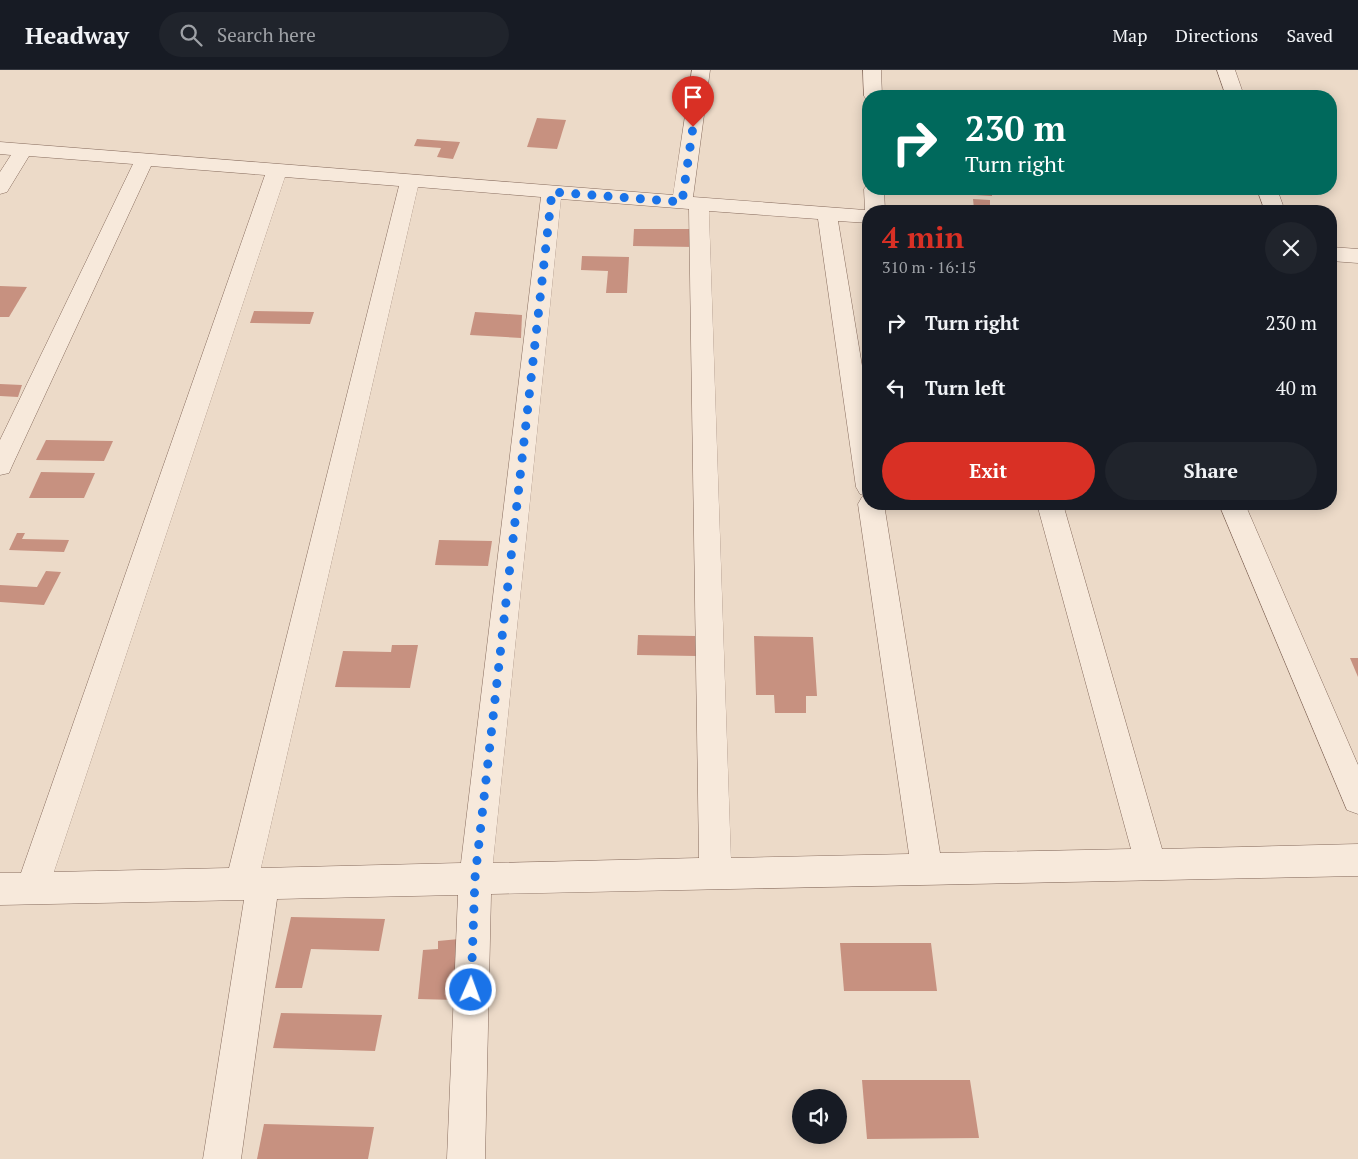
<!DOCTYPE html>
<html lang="en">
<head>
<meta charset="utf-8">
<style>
  :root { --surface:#171b24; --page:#20242c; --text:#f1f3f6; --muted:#9ea1a6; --line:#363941; --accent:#d93025 }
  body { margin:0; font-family:"PT Serif",serif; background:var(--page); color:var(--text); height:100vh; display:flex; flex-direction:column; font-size:19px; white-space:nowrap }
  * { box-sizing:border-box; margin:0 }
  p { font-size:16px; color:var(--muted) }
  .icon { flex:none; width:28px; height:28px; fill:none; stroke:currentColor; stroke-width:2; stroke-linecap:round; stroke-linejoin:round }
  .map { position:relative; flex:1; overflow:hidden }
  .side { position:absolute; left:862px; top:135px; width:475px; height:305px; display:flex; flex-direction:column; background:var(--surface); border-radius:20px; box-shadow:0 2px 12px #0003 }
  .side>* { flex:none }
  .banner { position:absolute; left:862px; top:20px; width:475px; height:105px; border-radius:20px; box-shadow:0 2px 12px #0003; background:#00695c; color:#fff; overflow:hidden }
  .fabs { position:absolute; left:792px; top:1019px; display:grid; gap:10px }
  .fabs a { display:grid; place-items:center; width:55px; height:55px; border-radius:50%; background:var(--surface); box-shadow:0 2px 12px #0003; font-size:25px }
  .pin { position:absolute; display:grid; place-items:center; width:42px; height:42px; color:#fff; margin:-51px -21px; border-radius:50% 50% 50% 0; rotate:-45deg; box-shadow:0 0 5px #0007 }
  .pin .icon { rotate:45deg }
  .me { position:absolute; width:55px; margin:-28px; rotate:2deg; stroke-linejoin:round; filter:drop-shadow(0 0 4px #0008) }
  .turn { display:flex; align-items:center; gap:18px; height:105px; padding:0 20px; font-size:22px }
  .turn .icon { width:65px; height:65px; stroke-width:2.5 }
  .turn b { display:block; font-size:35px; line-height:42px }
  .round { display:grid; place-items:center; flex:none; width:52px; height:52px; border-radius:26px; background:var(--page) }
  .head { display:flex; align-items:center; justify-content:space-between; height:85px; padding:0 20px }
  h1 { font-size:30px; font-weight:800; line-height:38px; color:var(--accent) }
  .button { display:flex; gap:10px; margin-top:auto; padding:10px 20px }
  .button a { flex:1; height:58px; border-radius:30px; background:var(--accent); color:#fff; font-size:20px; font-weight:800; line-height:58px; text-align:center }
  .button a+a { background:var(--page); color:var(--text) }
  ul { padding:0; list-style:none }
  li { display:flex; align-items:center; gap:15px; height:65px; padding:0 20px }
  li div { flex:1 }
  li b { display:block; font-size:19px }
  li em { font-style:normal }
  header { display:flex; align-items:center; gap:30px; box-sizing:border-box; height:70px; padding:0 25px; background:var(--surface); border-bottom:1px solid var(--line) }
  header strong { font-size:24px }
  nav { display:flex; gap:28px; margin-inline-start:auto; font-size:18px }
  .search { width:350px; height:45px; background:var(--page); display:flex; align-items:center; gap:12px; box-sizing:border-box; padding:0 18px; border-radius:28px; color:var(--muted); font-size:19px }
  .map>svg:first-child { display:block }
  .building { fill:#c79180 }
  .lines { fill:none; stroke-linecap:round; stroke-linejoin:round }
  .street-casing { stroke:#876c5e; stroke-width:1 }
  .street { fill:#f7e9db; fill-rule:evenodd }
  .route { stroke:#1a73e8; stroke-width:9; stroke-dasharray:0 16.2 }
</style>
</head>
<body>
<header>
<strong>Headway</strong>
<div class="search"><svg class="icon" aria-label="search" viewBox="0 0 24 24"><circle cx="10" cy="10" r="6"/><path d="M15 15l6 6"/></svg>Search here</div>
<nav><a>Map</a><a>Directions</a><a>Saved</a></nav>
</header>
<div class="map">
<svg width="1358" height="1089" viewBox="0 0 1358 1089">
  <rect width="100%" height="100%" fill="#ecdac8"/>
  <g class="building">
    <path d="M 537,48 L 566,50 L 557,79 L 527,77 Z"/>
    <path d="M 417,69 L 460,72 L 453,89 L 437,87 L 441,78 L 414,76 Z"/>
    <path d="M 959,119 L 992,119 L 992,126 L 960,124 Z"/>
    <path d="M 1047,119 L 1071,119 L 1072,123 L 1047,121 Z"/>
    <path d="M 973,129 L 990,130 L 990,140 L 974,139 Z"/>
    <path d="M 634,159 L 694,159 L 694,177 L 633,176 Z"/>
    <path d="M 582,186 L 629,187 L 627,223 L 606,223 L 608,201 L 581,200 Z"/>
    <path d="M 0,216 L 27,217 L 9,247 L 0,247 Z"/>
    <path d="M 254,241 L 314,242 L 310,254 L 250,253 Z"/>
    <path d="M 475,242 L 522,245 L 521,268 L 470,265 Z"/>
    <path d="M 0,314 L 22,315 L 18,327 L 0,326 Z"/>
    <path d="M 46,370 L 113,371 L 104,391 L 36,390 Z"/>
    <path d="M 41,402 L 95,403 L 84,428 L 29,428 Z"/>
    <path d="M 17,463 L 25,463 L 22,469 L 69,470 L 64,482 L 9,480 Z"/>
    <path d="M 439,470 L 492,471 L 488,496 L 435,495 Z"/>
    <path d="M 46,501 L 61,502 L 44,535 L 0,532 L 0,515 L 37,517 Z"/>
    <path d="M 638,565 L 696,566 L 696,586 L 637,585 Z"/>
    <path d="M 754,566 L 813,567 L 817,626 L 806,626 L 806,643 L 775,643 L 774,625 L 756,625 Z"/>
    <path d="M 392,575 L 418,575 L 410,618 L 335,617 L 343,581 L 391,582 Z"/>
    <path d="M 1350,588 L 1358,588 L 1358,607 Z"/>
    <path d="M 291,847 L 385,849 L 379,881 L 311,879 L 302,918 L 275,918 Z"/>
    <path d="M 459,869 L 456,930 L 418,929 L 423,880 L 438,879 L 438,871 Z"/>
    <path d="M 840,873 L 931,873 L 937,921 L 844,921 Z"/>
    <path d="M 281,943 L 382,945 L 375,981 L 273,978 Z"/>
    <path d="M 862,1010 L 970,1010 L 979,1068 L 867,1069 Z"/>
    <path d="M 264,1054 L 374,1057 L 368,1089 L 257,1089 Z"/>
  </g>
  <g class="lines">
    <g class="street-casing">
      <g id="street">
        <path d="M 692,0 L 710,0 L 693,127 L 865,140 L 864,119 L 867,115 L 869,114 L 869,119 L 884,119 L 885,141 L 869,141 L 869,153 L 838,151 L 869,338 L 869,434 L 884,434 L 940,783 L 1131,779 L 1037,434 L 1063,434 L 1162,779 L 1358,774 L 1358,806 L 491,824 L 485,1089 L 447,1089 L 458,825 L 277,829 L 241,1089 L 203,1089 L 244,830 L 0,835 L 0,803 L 21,803 L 265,105 L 151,96 L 12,396 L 9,403 L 0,405 L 0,370 L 133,94 L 29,86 L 7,122 L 0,124 L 0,102 L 11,85 L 0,84 L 0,72 L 673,125 ZM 285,107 L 399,116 L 229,798 L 54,802 ZM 418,117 L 541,127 L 461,793 L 261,798 ZM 561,129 L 689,139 L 699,788 L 493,793 ZM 709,141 L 818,149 L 856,417 L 860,424 L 866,426 L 862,427 L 858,434 L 909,784 L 731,788 Z"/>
        <path d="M 863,0 L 881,0 L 882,26 L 869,26 L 869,30 L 867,30 L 864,26 Z"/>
        <path d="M 1217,0 L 1235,0 L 1244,26 L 1226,26 Z"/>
        <path d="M 1257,119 L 1277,119 L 1285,141 L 1265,141 Z"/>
        <path d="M 1331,177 L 1358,179 L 1358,193 L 1331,191 Z"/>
        <path d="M 1219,434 L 1245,434 L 1358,695 L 1358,744 L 1347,740 Z"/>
      </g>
    </g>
    <use href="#street" class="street"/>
  </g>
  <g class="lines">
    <path class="route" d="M 471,920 L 475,808 L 552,122 L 682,132 L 693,57"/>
  </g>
</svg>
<div class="fabs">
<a><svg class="icon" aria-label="sound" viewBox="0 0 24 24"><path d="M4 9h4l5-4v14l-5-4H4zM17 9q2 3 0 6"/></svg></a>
</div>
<div class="pin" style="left:693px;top:57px;background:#d93025"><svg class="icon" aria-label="arrive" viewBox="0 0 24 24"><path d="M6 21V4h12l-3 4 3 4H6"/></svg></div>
<svg class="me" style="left:471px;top:920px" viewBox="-20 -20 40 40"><circle r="17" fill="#1a73e8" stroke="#fff" stroke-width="3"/><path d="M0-11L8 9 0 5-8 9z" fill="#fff"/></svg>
<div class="banner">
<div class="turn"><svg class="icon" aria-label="right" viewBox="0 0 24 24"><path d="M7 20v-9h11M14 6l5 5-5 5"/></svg><div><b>230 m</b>Turn right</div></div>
</div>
<section class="side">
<div class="head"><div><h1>4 min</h1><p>310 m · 16:15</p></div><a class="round"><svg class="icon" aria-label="close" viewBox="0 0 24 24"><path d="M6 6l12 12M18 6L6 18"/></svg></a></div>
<ul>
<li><svg class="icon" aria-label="right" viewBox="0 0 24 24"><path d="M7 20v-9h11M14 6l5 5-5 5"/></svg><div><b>Turn right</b></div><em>230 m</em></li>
<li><svg class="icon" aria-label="left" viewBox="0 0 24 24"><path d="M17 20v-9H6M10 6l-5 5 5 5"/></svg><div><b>Turn left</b></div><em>40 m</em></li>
</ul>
<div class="button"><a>Exit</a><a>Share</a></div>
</section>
</div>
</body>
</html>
